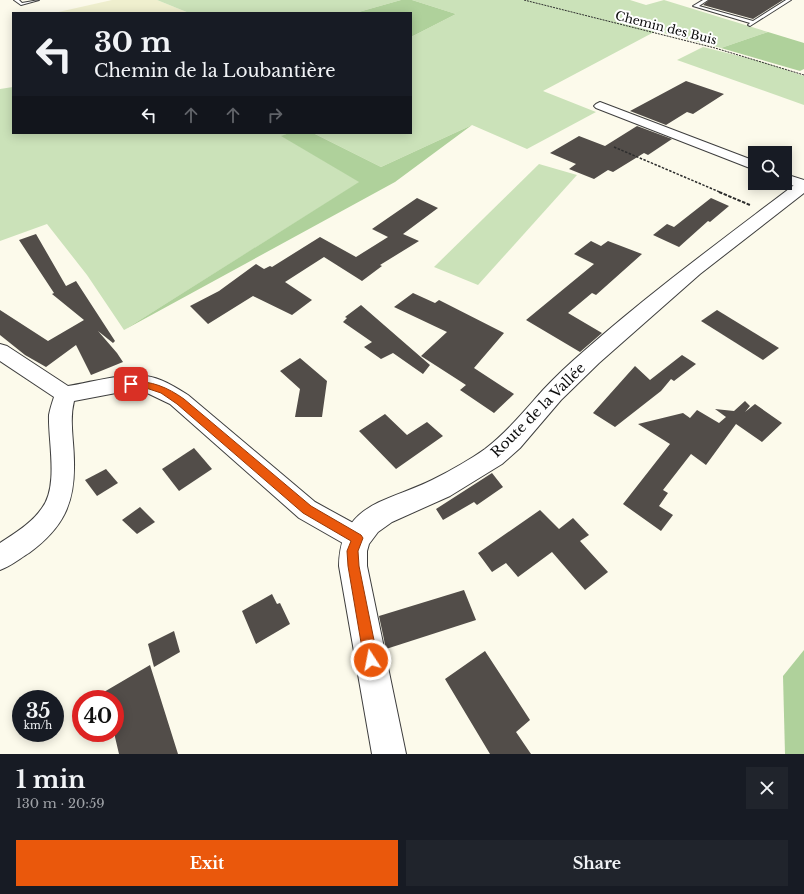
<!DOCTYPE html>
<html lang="en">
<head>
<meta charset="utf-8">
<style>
  :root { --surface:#171b24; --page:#20242c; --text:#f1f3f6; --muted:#9ea1a6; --accent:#ea580c }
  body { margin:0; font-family:"Libre Baskerville",serif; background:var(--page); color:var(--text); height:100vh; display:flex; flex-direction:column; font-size:15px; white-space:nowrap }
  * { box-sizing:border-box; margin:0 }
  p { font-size:13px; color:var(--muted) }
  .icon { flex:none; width:22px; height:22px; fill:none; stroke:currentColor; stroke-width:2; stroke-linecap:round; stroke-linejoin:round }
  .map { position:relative; height:754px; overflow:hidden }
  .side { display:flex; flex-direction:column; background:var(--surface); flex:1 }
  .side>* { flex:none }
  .banner { position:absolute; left:12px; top:12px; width:400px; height:122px; border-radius:0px; box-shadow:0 2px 10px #0003; background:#171b24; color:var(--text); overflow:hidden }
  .fabs { position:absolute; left:748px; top:146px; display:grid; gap:8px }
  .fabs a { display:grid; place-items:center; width:44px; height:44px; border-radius:0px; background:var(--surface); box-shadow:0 2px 10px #0003; font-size:20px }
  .speed { position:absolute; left:12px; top:690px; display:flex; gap:8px; font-size:20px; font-weight:700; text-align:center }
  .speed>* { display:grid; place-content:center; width:52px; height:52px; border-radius:50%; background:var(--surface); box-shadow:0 2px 10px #0003; line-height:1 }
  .speed small { font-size:10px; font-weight:400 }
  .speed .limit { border:6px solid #d22; background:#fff; color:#111 }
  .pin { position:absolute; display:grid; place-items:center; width:34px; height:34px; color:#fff; margin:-17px; border-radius:8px; box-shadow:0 2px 6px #0006 }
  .me { position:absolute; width:44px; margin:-22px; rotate:349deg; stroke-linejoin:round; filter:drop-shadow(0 0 3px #0008) }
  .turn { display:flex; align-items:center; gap:14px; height:84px; padding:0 16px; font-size:18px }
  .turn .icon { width:52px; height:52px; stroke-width:2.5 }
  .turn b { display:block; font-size:28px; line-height:34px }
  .lanes { display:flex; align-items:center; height:38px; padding:0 16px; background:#0003; justify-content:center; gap:20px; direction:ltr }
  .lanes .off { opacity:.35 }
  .round { display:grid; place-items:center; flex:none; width:42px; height:42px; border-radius:0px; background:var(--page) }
  .headline { display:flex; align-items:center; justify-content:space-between; height:68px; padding:0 16px }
  h1 { font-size:24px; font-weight:700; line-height:30px }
  .cta { display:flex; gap:8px; margin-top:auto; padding:8px 16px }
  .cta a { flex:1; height:46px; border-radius:0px; background:var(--accent); color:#fff; font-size:16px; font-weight:700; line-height:46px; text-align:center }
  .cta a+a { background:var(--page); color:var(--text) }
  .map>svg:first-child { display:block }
  .farmland { fill:#efefce }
  .green { fill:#cbe2b9 }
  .forest { fill:#afd19b }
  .building { fill:#524d49 }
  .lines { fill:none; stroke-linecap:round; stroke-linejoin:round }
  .service-casing { stroke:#3e3e3e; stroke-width:2 }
  .minor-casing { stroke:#3e3e3e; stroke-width:2 }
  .tertiary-casing { stroke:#3e3e3e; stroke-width:2 }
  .path-far2 { stroke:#2d2d2d; stroke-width:1; stroke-dasharray:2 1; stroke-linecap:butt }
  .path-far1 { stroke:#2d2d2d; stroke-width:1.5; stroke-dasharray:2.5 1.5; stroke-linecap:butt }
  .path { stroke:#2d2d2d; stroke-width:2; stroke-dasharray:3.5 1.5; stroke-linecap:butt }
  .service { fill:#fff; fill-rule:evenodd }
  .minor { fill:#fff; fill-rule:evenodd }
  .tertiary { fill:#fff; fill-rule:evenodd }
  .route { fill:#ea580c; stroke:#983908 }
  .labels { text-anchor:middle; stroke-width:4; stroke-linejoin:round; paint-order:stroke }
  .far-street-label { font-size:12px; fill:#0b0b0b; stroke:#fff }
  .street-label { font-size:14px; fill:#0b0b0b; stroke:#fff }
</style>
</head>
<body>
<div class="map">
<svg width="804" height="754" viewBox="0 0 804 754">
  <rect width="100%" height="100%" fill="#fcfaeb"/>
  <path class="farmland" d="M 112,0 L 157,0 L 189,13 L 54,13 Z"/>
  <g class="green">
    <path d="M 157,0 L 401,0 L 355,13 L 189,13 Z"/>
    <path d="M 412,0 L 630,0 L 646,5 L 664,0 L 768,32 L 721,48 L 656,31 L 543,91 L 596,112 L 527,149 L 472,125 L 381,167 L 313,133 L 411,133 L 411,37 L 456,14 Z"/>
    <path d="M 703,47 L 763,62 L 804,76 L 804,105 L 677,60 Z"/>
    <path d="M 13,87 L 13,133 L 289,133 L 282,136 L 360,182 L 124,330 L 87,275 L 47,224 L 0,241 L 0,89 Z"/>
    <path d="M 539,164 L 577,175 L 478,285 L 434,267 Z"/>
  </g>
  <g class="forest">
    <path d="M 401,0 L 412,0 L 456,14 L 411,37 L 411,13 L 355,13 Z"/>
    <path d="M 768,32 L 804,43 L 804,69 L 800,71 L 721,48 Z"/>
    <path d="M 472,125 L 395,182 L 124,330 L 359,182 L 281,136 L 289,133 L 313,133 L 381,167 Z"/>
    <path d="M 804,650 L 804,754 L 785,754 L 783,676 Z"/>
  </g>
  <g class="building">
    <path d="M 709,0 L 783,0 L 753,19 L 703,5 Z"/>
    <path d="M 686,81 L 724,94 L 693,114 L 687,112 L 666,125 L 630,111 Z"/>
    <path d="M 637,126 L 672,139 L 648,155 L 644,153 L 613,172 L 608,170 L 594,179 L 569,169 L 576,164 L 550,153 L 579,136 L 605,146 Z"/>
    <path d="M 417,198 L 438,208 L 403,234 L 419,241 L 380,265 L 382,266 L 362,281 L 324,257 L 285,282 L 312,300 L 292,315 L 253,296 L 208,324 L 190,306 L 219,291 L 256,264 L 264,269 L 270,266 L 272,267 L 320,237 L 356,257 L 388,237 L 372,229 Z"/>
    <path d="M 711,198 L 729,206 L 710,222 L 708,221 L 679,247 L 653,235 L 667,224 L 674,227 Z"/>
    <path d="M 36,234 L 66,286 L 76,281 L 115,341 L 113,343 L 98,331 L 117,353 L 123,362 L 91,375 L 76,345 L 46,367 L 25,355 L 0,335 L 0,310 L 48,341 L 84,320 L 52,294 L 54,293 L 19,240 Z"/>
    <path d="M 591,241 L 601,246 L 608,241 L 642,254 L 596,295 L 592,293 L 568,313 L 602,333 L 580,352 L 526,320 L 594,264 L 574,254 Z"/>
    <path d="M 413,293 L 435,303 L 439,300 L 504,333 L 474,368 L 514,394 L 494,413 L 460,390 L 466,385 L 421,356 L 447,332 L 394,307 Z"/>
    <path d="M 361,305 L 430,365 L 423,374 L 393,353 L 381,359 L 364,347 L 372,342 L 343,322 L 347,318 L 345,317 Z"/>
    <path d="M 717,310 L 779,348 L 763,360 L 701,321 Z"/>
    <path d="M 682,355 L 696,364 L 674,381 L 671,379 L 661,391 L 615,427 L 593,413 L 635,366 L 650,380 Z"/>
    <path d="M 300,358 L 327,381 L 322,417 L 295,417 L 300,389 L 280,371 Z"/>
    <path d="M 745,401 L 750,406 L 745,412 L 755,404 L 782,423 L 762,442 L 736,424 L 706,465 L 691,454 L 663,490 L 668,493 L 659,506 L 673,515 L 661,531 L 623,504 L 670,444 L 638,424 L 683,413 L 690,418 L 697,410 L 719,423 L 726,417 L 715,409 L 734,411 Z"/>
    <path d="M 385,414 L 407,435 L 427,422 L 443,436 L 396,469 L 359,431 Z"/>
    <path d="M 194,448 L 212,469 L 179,491 L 162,469 Z"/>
    <path d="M 106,469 L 118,483 L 97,496 L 85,480 Z"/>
    <path d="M 492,473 L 503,487 L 477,505 L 474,502 L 443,520 L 436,509 Z"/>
    <path d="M 140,507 L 155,522 L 137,534 L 122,520 Z"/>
    <path d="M 540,510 L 559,529 L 573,518 L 589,535 L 580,541 L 608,572 L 585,590 L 552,552 L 518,577 L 506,563 L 492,572 L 478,553 Z"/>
    <path d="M 464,590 L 476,620 L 386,649 L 379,616 Z"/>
    <path d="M 272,594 L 277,604 L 280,603 L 290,624 L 256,644 L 242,611 Z"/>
    <path d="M 174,631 L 180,652 L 154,667 L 148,644 Z"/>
    <path d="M 485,651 L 530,720 L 516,732 L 531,754 L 490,754 L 445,679 Z"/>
    <path d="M 150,665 L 178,754 L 119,754 L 115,737 L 115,699 L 92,699 Z"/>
  </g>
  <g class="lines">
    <g class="service-casing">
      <g id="service">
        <path d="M 14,0 L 19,0 L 22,3 L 39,0 L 21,5 Z"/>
        <path d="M 703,0 L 708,0 L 699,6 L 753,21 L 786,0 L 791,0 L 750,26 L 748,25 L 750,23 L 693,6 Z"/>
      </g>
    </g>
    <g class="minor-casing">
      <g id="minor">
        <path d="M 600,102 L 755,161 L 755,170 L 596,108 L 594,106 L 596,104 Z"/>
        <path d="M 785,174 L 804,180 L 804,189 L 785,183 Z"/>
        <path d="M 0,344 L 7,346 L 68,386 C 93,382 120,373 146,376 C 161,378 175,387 188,395 L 315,502 L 366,530 L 369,538 L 366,546 L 357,550 L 348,546 L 299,518 L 170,404 L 145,392 L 116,393 L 74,401 C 69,421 74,441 74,462 C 75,504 63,528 29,553 C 19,559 11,566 0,570 L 0,543 C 15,533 32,523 42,508 C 59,486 48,441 49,415 C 50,409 52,403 54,397 L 0,361 Z"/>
      </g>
    </g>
    <g class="tertiary-casing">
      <path id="tertiary" d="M 804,180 L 804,193 L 700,274 L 599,363 L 561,400 L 520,448 L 502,464 L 450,496 L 392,522 L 378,532 L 369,544 L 367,551 L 367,566 L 406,754 L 372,754 L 339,566 C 340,503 387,502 432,480 C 448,472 471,459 485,449 C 507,432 525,410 543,390 C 556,376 570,363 584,351 C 652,291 726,237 798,182 Z"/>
    </g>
    <path class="path-far2" d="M 524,0 L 715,48 L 804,75"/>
    <path class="path-far1" d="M 614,147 L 722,193"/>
    <path class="path" d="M 719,192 L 750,205"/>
    <use href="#service" class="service"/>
    <use href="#minor" class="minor"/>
    <use href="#tertiary" class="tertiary"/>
  </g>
  <path class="route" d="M 131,381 C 152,381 167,387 184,399 L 311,506 L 361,535 L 363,538 L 358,551 L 359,566 L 378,660 L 376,665 L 371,667 L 366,665 L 364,660 L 348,566 L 347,551 L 351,541 L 303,513 L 177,404 L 161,393 L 146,388 L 128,387 L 126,384 Z"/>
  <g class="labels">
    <g class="far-street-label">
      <text transform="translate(666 28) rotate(14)" y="4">Chemin des Buis</text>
    </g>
    <g class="street-label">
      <text transform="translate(538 410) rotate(-45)" y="5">Route de la Vallée</text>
    </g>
  </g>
</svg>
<div class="fabs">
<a><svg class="icon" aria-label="search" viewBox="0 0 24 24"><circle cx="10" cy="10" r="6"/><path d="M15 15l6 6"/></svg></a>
</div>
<div class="speed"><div>35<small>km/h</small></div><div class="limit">40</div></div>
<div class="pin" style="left:131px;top:384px;background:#d93025"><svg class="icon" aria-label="arrive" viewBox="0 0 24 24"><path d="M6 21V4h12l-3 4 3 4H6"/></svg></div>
<svg class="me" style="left:371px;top:660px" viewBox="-20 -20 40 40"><circle r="17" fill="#ea580c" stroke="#fff" stroke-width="3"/><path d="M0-11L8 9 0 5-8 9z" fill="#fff"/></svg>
<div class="banner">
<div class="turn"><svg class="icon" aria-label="left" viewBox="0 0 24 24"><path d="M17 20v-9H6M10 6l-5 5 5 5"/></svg><div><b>30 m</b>Chemin de la Loubantière</div></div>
<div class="lanes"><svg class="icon" aria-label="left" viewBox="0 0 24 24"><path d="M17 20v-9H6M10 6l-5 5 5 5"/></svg><svg class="icon off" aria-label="ahead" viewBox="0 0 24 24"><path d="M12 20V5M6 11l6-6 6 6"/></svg><svg class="icon off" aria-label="ahead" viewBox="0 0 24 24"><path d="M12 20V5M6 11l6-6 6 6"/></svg><svg class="icon off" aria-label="right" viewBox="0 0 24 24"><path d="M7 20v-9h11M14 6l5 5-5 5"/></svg></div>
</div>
</div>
<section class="side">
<div class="headline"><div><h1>1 min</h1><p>130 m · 20:59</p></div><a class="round"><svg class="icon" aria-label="close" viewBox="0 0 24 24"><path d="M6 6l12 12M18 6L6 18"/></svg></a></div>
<div class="cta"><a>Exit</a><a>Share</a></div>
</section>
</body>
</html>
